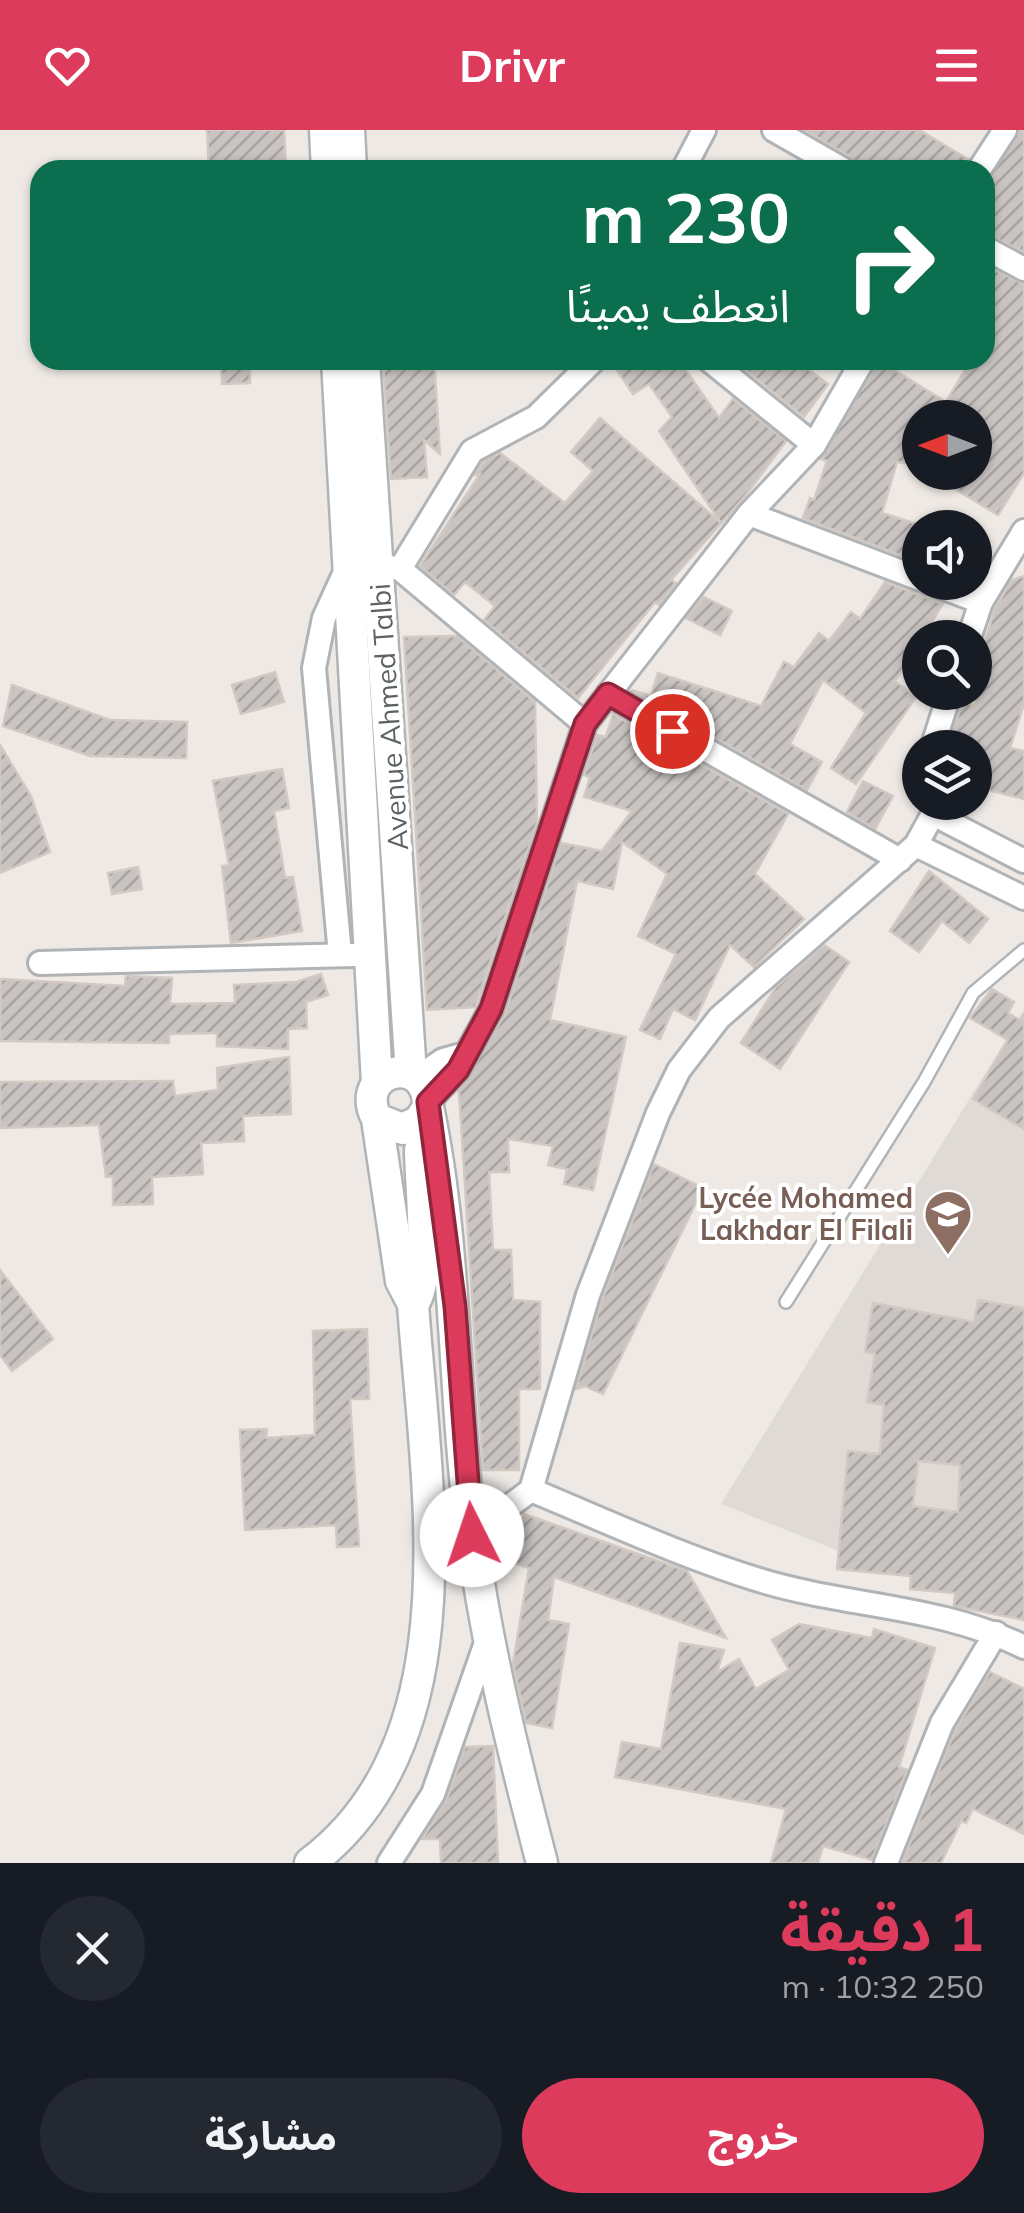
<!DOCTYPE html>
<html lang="ar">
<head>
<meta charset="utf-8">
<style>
  :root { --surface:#171b24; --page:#242831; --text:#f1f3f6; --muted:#9ea1a6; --accent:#dd3b5c }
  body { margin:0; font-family:Mulish,"Noto Sans Arabic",sans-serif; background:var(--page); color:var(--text); direction:rtl; height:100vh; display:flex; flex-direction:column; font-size:38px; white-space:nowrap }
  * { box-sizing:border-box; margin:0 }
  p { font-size:32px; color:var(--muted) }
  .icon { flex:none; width:55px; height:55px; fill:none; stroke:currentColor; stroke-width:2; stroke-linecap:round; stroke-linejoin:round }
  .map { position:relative; height:1733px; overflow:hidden; direction:ltr }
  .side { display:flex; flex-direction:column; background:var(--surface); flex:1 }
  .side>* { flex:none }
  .hud { position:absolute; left:30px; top:30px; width:965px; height:210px; border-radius:30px; box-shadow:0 2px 8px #0004; direction:rtl; background:#0b6e4f; color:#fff; overflow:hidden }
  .needle { width:65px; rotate:270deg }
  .tools { position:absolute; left:902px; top:270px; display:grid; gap:20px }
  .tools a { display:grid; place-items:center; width:90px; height:90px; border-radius:50%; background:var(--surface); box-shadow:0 2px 8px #0004; font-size:50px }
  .pin { position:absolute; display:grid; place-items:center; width:85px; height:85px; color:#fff; margin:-42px; border:5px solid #fff; border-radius:50%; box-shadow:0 2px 10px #0007 }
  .me { position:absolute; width:110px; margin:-55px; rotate:356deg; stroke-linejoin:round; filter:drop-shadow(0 0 8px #0008) }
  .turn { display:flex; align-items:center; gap:35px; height:210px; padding:0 40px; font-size:45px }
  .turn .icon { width:130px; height:130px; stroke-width:2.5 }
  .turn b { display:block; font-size:70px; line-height:85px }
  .round { display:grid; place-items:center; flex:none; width:105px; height:105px; border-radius:52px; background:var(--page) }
  .headline { display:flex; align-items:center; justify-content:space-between; height:170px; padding:0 40px }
  h1 { font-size:60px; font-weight:700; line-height:75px; color:var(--accent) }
  .action { display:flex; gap:20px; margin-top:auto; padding:20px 40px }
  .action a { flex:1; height:115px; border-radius:60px; background:var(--accent); color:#fff; font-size:40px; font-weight:700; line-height:115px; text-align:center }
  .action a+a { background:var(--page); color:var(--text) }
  header { display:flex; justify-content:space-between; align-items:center; height:130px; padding:0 40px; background:var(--accent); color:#fff; font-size:45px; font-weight:700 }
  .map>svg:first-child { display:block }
  .education { fill:#e0dad6 }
  .building { fill:url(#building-hatch); stroke:#d2c9c3; stroke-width:2.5; fill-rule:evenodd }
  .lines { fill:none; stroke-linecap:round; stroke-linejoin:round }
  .lane-casing { stroke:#b0b4b6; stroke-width:16 }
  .street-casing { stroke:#b0b4b6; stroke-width:28 }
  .secondary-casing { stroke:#afb4b6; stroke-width:35 }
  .lane { stroke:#fff; stroke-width:11 }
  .street { stroke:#fff; stroke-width:22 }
  .secondary { stroke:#fff; stroke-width:30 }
  .route-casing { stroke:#90263c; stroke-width:25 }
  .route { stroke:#dd3b5c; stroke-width:18 }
  .labels { text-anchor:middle; stroke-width:8; stroke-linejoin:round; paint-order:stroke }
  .street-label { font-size:28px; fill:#5c6264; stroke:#fff }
  .education-label { font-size:28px; font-weight:bold; fill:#785e54; stroke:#fff; text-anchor:end }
</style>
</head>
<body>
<header><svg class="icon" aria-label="menu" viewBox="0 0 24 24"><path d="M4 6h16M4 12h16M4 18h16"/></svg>Drivr<svg class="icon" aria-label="heart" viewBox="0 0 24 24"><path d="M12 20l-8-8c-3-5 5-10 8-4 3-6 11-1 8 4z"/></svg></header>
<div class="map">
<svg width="1024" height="1733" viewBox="0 0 1024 1733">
  <defs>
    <pattern id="building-hatch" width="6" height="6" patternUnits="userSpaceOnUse" patternTransform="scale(2.5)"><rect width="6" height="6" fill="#c9c4c2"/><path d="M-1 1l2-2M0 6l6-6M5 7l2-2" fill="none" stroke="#a6a3a1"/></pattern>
  </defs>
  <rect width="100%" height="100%" fill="#eee9e4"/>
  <path class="education" d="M 1024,880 L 1024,1484 L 856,1428 L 721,1374 Z"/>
  <g class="building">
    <path d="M 207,0 L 284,0 L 286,40 L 209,40 Z"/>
    <path d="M 804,0 L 919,0 L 968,29 L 964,40 L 861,40 L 851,27 Z"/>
    <path d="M 1020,0 L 1024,0 L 1024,122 L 985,103 L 985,54 Z"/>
    <path d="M 985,135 L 1024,154 L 1024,343 L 998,385 L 927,342 L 975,342 L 975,288 L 920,288 L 920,311 L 907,333 L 897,332 L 882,383 L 920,395 L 920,433 L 803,388 L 810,368 L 814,370 L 827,331 L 821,329 L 878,230 L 946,272 L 971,230 L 985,230 Z"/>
    <path d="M 221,230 L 250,230 L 250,253 L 222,254 Z"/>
    <path d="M 383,230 L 434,230 L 440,324 L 424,310 L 427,347 L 391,349 Z"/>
    <path d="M 610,230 L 679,230 L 719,288 L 733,269 L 786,311 L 746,365 L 671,450 L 676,453 L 659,475 L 655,472 L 578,568 L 484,490 L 495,476 L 465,452 L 454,465 L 420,436 L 480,344 L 475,345 L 483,332 L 500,323 L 565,373 L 593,341 L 571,322 L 600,288 L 721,393 L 659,301 L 672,287 L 649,254 L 633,264 Z"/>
    <path d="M 733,230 L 796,230 L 828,254 L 804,287 Z"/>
    <path d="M 1024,446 L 1024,574 L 1010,618 L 1024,621 L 1024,669 L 975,657 L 975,618 L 948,618 L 962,573 L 975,575 L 975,545 L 995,478 L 1012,450 Z"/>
    <path d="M 885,452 L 943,474 L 895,551 L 916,567 L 856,654 L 831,638 L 866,583 L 823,550 L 790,614 L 822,632 L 807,660 L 631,560 L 651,566 L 658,543 L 761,576 L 784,532 L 794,537 L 819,503 L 829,511 L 851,482 L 860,489 Z"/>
    <path d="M 704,467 L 732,481 L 720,505 L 686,488 Z"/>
    <path d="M 457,506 L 535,572 L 537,693 L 475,877 L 427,880 L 404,507 Z"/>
    <path d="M 275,542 L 284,572 L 241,584 L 232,555 Z"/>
    <path d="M 12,555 L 110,590 L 187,592 L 186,628 L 90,626 L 3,596 Z"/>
    <path d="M 613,584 L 788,684 L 755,744 L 804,789 L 754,837 L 730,815 L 695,890 L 673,879 L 660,909 L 640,900 L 676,824 L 638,806 L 667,744 L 622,712 L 613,759 L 577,751 L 550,890 L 626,907 L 593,1060 L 564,1054 L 567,1039 L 548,1035 L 553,1016 L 508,1009 L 509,1042 L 489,1042 L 493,1120 L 511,1120 L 513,1170 L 540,1172 L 540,1259 L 519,1259 L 519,1340 L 483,1340 L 459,961 L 505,884 L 561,713 L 602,721 L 632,681 L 584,667 L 590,647 L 584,645 L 597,605 L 606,607 Z"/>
    <path d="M 0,615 L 31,666 L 50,722 L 0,743 Z"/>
    <path d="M 282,639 L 289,678 L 274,681 L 285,748 L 293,747 L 302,801 L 231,813 L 222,736 L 229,735 L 213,651 Z"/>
    <path d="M 863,651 L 893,666 L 875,699 L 847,682 Z"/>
    <path d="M 138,737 L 142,759 L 112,764 L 108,743 Z"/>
    <path d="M 929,741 L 988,789 L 969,813 L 942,791 L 919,822 L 890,801 Z"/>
    <path d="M 824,815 L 849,832 L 780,939 L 741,913 L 776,857 Z"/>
    <path d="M 321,844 L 328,865 L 306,872 L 307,898 L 288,899 L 288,919 L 217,916 L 217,903 L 169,904 L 169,913 L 0,911 L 1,849 L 125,856 L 126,846 L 172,848 L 170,874 L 235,873 L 234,855 L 296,852 Z"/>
    <path d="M 992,859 L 1014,872 L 1008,883 L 1020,890 L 1024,884 L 1024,999 L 973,969 L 1008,910 L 970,888 Z"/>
    <path d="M 289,927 L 291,984 L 243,986 L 244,1011 L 201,1013 L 203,1044 L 152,1047 L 153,1074 L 113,1075 L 113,1046 L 106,1047 L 99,995 L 0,998 L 0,952 L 173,951 L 175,966 L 218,960 L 217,938 Z"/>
    <path d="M 654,1034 L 703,1058 L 603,1264 L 585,1256 L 576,1259 L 602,1170 Z"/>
    <path d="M 0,1140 L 53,1209 L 12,1241 L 0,1225 Z"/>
    <path d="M 978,1170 L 1024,1178 L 1024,1490 L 954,1476 L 955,1463 L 910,1459 L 911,1446 L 837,1439 L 848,1321 L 880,1324 L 884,1275 L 867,1272 L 875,1224 L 865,1222 L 873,1173 L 974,1192 ZM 918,1331 L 960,1335 L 958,1382 L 913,1376 Z"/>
    <path d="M 367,1199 L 369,1269 L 350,1269 L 359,1416 L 337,1417 L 336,1395 L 245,1400 L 240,1300 L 267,1299 L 266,1308 L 315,1305 L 313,1201 Z"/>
    <path d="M 524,1384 L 687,1441 L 726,1508 L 554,1447 L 548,1490 L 569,1494 L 552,1598 L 526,1593 L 513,1533 L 529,1438 L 508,1431 Z"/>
    <path d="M 799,1494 L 872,1508 L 874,1499 L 935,1518 L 899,1637 L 907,1640 L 872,1730 L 823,1716 L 818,1733 L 771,1733 L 786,1679 L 615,1647 L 622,1612 L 661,1619 L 680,1513 L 724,1520 L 717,1542 L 739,1529 L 756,1559 L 789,1540 L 772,1510 Z"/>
    <path d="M 990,1542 L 1024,1559 L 1024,1704 L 973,1679 L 966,1693 L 961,1691 L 941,1733 L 902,1733 L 955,1600 Z"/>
    <path d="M 493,1616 L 498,1733 L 441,1733 L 440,1709 L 422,1709 L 447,1669 L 465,1617 Z"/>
  </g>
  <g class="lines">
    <g class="lane-casing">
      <path id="lane" d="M 786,1172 L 924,952 L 973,863 L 1024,820"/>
    </g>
    <g class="street-casing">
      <g id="street">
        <path d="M 774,0 L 844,40"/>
        <path d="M 683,40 L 704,0"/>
        <path d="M 979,40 L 1005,0"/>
        <path d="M 985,118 L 1024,139"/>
        <path d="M 709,230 L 814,315"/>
        <path d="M 749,384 L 920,449"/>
        <path d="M 385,436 L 400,439 L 585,594"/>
        <path d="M 400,439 L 472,321 L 536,287 L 594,230"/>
        <path d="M 928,452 L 981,472"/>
        <path d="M 969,508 L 981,472 L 1024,401"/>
        <path d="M 608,564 L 900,730"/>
        <path d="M 932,618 L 950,562"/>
        <path d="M 933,684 L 1024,731"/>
        <path d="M 916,715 L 1024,768"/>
        <path d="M 340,825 L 314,538 L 324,488 L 346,440"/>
        <path d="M 40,833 L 354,825"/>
        <path d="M 417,948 L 443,930 L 465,924"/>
        <path d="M 428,972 L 458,940 L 491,879 L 585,594 L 749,384 L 814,315 L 863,230"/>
        <path d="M 531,1360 C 606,1391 681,1426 759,1450 C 847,1477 940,1475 1024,1517"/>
        <path d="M 471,1405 L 531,1360 L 588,1165 L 658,983 L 679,940 L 719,888 L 916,715 L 933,684 L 932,672"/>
        <path d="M 389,1733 L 433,1664 L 487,1510"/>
        <path d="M 886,1733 L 942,1593 L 996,1503"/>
      </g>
    </g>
    <g class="secondary-casing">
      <g id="secondary">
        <path d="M 325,0 L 327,40"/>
        <path d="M 349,0 L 351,40"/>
        <path d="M 337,230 L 377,953"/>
        <path d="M 364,230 L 411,944"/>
        <path d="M 428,977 C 458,1119 452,1264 472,1407 C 487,1518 514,1625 542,1733"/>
        <path d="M 413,1174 C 432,1153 420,1053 420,1020"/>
        <path d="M 310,1733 C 475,1609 425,1352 413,1174 L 401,1151 L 377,989 C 351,940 429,920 428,977 L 419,991 L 403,999 L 377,989"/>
      </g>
    </g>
    <use href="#lane" class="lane"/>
    <use href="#street" class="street"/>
    <use href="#secondary" class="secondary"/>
  </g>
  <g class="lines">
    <g class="route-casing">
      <path id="route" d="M 472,1405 L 455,1176 L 428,972 L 458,940 L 491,879 L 585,594 L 608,564 L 672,601"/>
    </g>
    <use href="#route" class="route"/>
  </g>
  <defs>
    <g id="school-pin" transform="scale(2.5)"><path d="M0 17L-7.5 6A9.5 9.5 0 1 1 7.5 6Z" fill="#8d6e63" stroke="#fff"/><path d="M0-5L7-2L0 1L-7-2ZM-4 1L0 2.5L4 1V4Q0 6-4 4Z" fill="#fff"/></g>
  </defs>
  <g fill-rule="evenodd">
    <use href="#school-pin" x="948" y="1084"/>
  </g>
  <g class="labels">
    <g class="street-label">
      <text transform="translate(389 587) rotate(-94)" y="10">Avenue Ahmed Talbi</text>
    </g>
    <g class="education-label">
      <text x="913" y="1078">Lycée Mohamed<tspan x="913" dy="32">Lakhdar El Filali</tspan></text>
    </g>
  </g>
</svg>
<div class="tools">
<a><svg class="needle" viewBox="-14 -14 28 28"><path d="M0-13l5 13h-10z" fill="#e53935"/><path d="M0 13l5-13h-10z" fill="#9ea1a6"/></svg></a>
<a><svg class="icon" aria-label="sound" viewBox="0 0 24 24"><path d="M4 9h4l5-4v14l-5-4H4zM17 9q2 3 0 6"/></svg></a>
<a><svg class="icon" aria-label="search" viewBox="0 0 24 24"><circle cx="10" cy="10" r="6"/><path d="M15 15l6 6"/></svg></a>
<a><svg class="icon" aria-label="layers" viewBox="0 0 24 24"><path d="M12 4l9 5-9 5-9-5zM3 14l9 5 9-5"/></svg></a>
</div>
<div class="pin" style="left:672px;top:601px;background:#d93025"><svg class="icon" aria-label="arrive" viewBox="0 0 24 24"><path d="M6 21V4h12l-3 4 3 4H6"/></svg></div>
<svg class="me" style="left:472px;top:1405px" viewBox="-20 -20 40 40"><circle r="19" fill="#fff"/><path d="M0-13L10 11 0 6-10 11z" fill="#dd3b5c"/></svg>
<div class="hud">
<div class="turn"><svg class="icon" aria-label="right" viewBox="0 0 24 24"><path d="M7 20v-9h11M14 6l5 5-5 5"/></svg><div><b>230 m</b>انعطف يمينًا</div></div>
</div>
</div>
<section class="side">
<div class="headline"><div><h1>1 دقيقة</h1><p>250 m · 10:32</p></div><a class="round"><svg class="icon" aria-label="close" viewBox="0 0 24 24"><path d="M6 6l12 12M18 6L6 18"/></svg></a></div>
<div class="action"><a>خروج</a><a>مشاركة</a></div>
</section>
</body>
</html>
